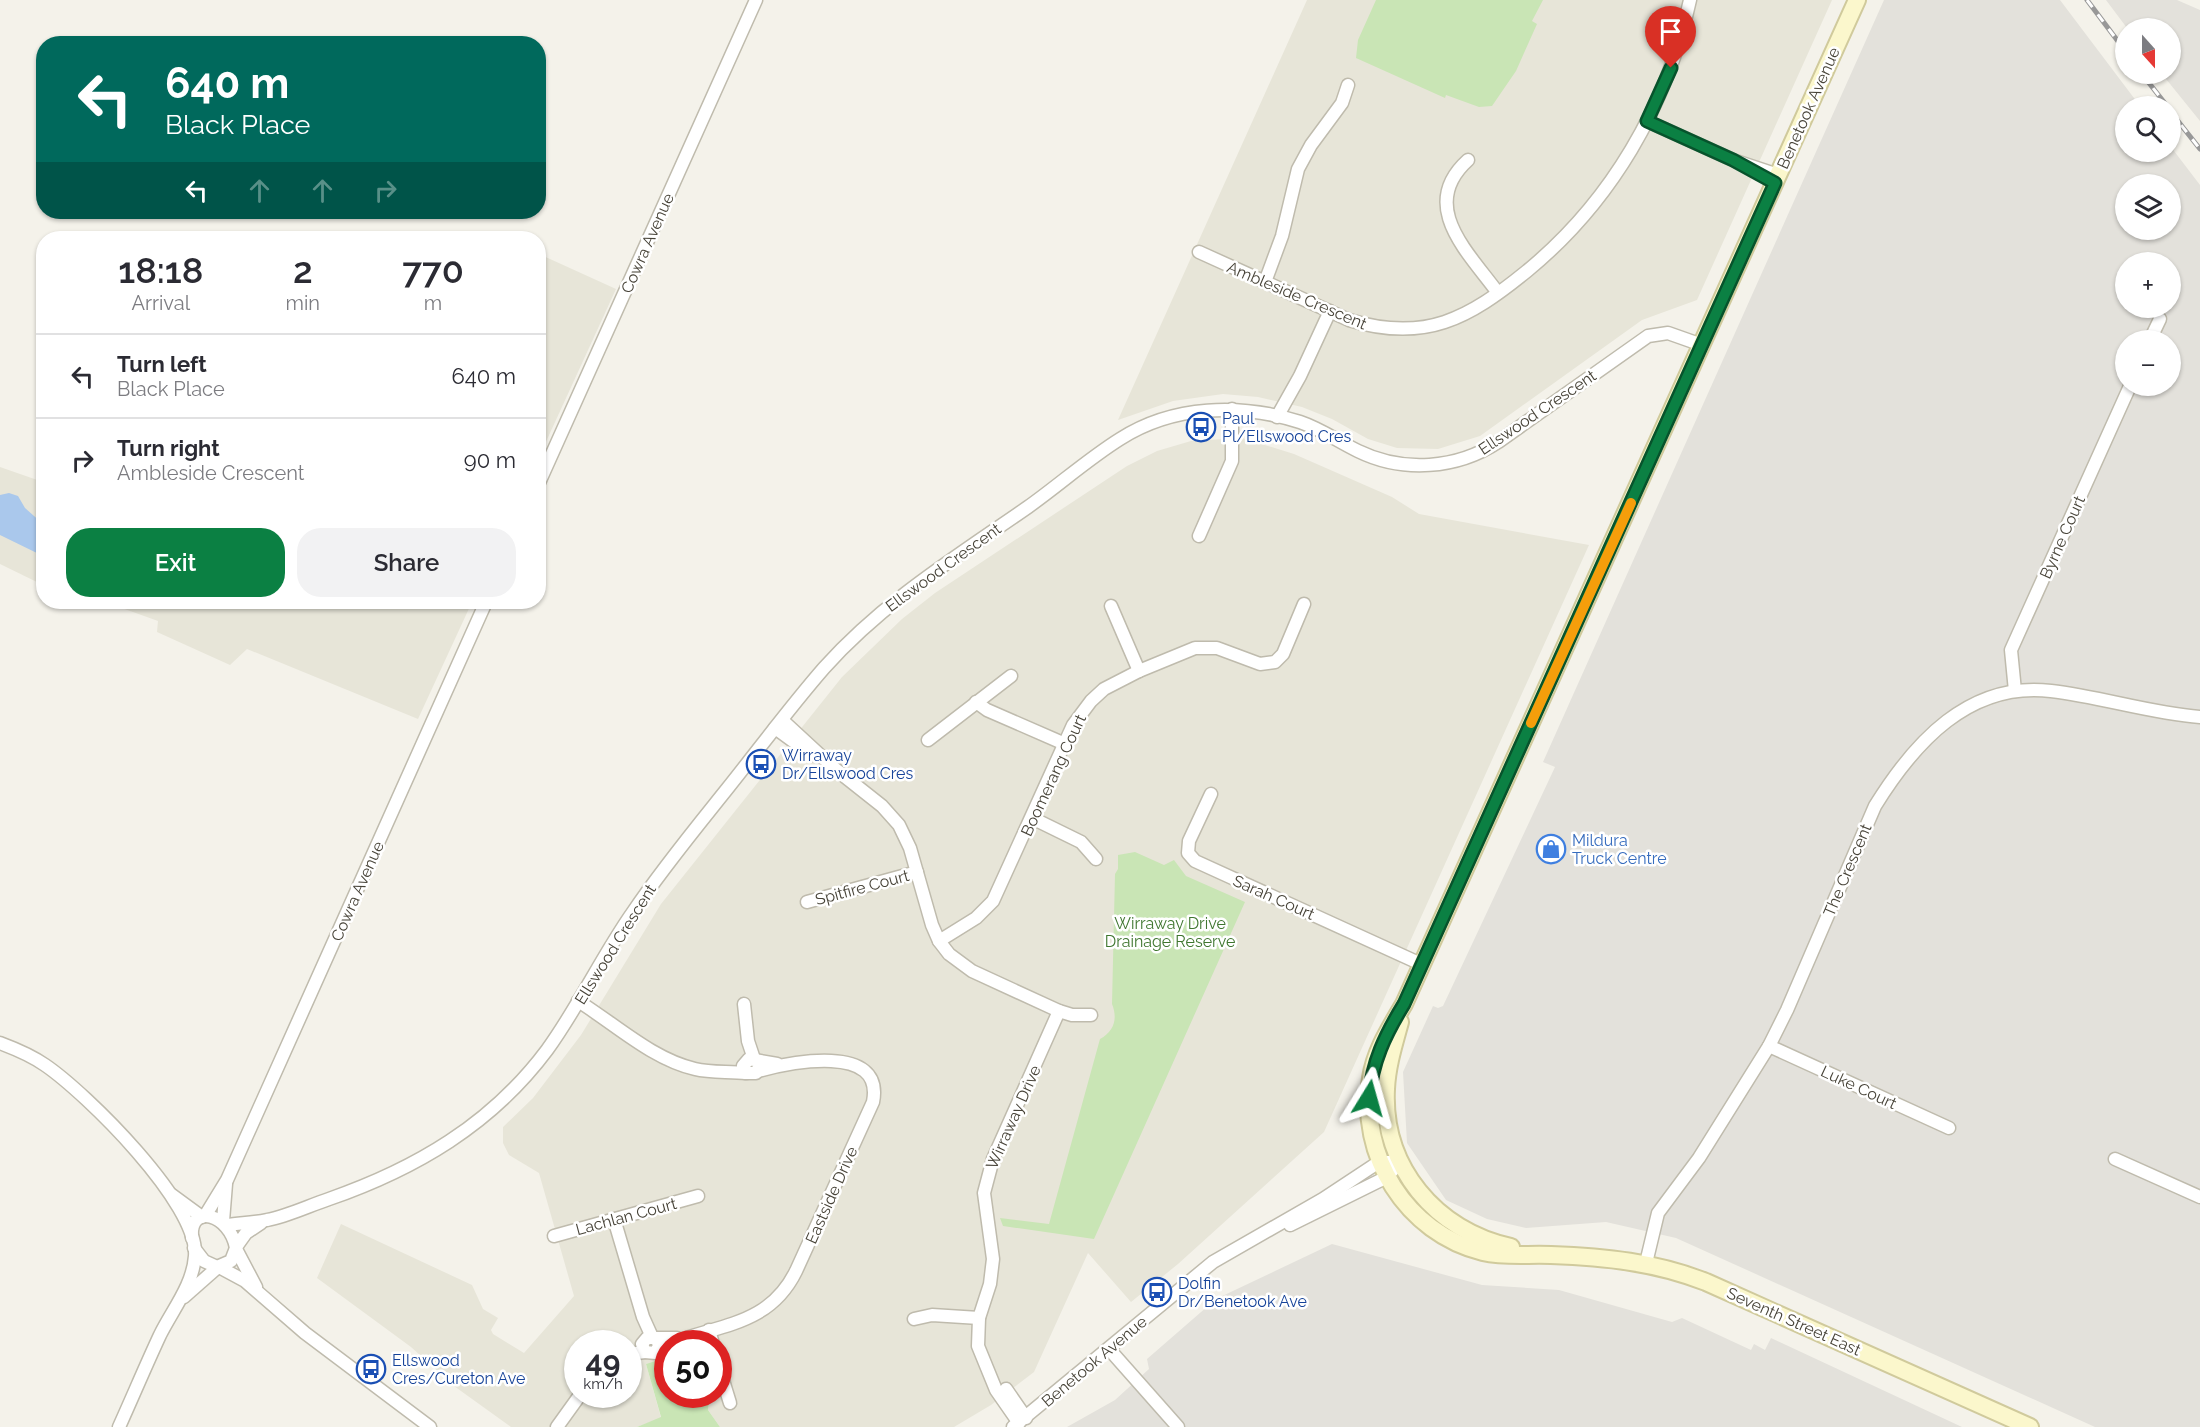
<!DOCTYPE html>
<html lang="en">
<head>
<meta charset="utf-8">
<style>
  :root { --surface:#fff; --page:#f2f2f3; --text:#2b2b33; --muted:#7c7c81; --line:#e1e1e2; --accent:#0b8043 }
  body { margin:0; font-family:Raleway,sans-serif; background:var(--page); color:var(--text); height:100vh; display:flex; flex-direction:column; font-size:22px; white-space:nowrap }
  * { box-sizing:border-box; margin:0 }
  p { font-size:20px; color:var(--muted) }
  .icon { flex:none; width:33px; height:33px; fill:none; stroke:currentColor; stroke-width:2; stroke-linecap:round; stroke-linejoin:round }
  .map { position:relative; flex:1; overflow:hidden }
  .details { position:absolute; left:36px; top:231px; width:510px; height:378px; display:flex; flex-direction:column; background:var(--surface); border-radius:24px; box-shadow:0 2px 4px #0004 }
  .details>* { flex:none }
  .guide { position:absolute; left:36px; top:36px; width:510px; height:183px; border-radius:24px; box-shadow:0 2px 4px #0004; background:#00695c; color:#fff; overflow:hidden }
  .needle { width:39px; rotate:159deg }
  .controls { position:absolute; left:2115px; top:18px; display:grid; gap:12px }
  .controls a { display:grid; place-items:center; width:66px; height:66px; border-radius:50%; background:var(--surface); box-shadow:0 2px 4px #0004; font-size:30px }
  .speed { position:absolute; left:564px; top:1330px; display:flex; gap:12px; font-size:30px; font-weight:700; text-align:center }
  .speed>* { display:grid; place-content:center; width:78px; height:78px; border-radius:50%; background:var(--surface); box-shadow:0 2px 4px #0004; line-height:1 }
  .speed small { font-size:15px; font-weight:400 }
  .speed .limit { border:9px solid #d22; background:#fff; color:#111 }
  .pin { position:absolute; display:grid; place-items:center; width:51px; height:51px; color:#fff; margin:-62px -26px; border-radius:50% 50% 50% 0; rotate:-45deg; box-shadow:0 0 6px #0007 }
  .pin .icon { rotate:45deg }
  .me { position:absolute; width:66px; margin:-33px; rotate:8deg; stroke-linejoin:round; filter:drop-shadow(0 0 4px #0008) }
  .turn { display:flex; align-items:center; gap:21px; height:126px; padding:0 30px; font-size:27px }
  .turn .icon { width:78px; height:78px; stroke-width:2.5 }
  .turn b { display:block; font-size:42px; line-height:51px }
  .lanes { display:flex; align-items:center; height:57px; padding:0 30px; background:#0003; justify-content:center; gap:30px; direction:ltr }
  .lanes .off { opacity:.35 }
  .eta { display:flex; justify-content:space-evenly; align-items:center; height:102px; text-align:center }
  .eta b { font-size:36px; font-weight:600; line-height:42px }
  .action { display:flex; gap:12px; margin-top:auto; padding:12px 30px }
  .action a { flex:1; height:69px; border-radius:24px; background:var(--accent); color:#fff; font-size:24px; font-weight:600; line-height:69px; text-align:center }
  .action a+a { background:var(--page); color:var(--text) }
  ul { padding:0; list-style:none }
  li { display:flex; align-items:center; gap:18px; height:84px; padding:0 30px; border-top:2px solid var(--line) }
  li div { flex:1 }
  li b { display:block; font-size:22px }
  li em { font-style:normal }
  .map>svg:first-child { display:block }
  .residential { fill:#e7e5d8; fill-rule:evenodd }
  .industrial { fill:#e3e1db; fill-rule:evenodd }
  .green { fill:#c9e5b5 }
  .water { fill:#aac8ec }
  .lines { fill:none; stroke-linecap:round; stroke-linejoin:round }
  .minor-casing { stroke:#bfbbad; stroke-width:15 }
  .secondary-casing { stroke:#d0ca9c; stroke-width:20 }
  .minor { stroke:#fff; stroke-width:12 }
  .secondary { stroke:#fbf7cc; stroke-width:16 }
  .rail-casing { stroke:#989898; stroke-width:5 }
  .rail { stroke:#fff; stroke-width:3; stroke-dasharray:9; stroke-linecap:butt }
  .route-casing { stroke:#07532c; stroke-width:15 }
  .route { stroke:#0b8043; stroke-width:10 }
  .slow { stroke:#f59e0b; stroke-width:10 }
  .labels { text-anchor:middle; stroke-width:5; stroke-linejoin:round; paint-order:stroke }
  .street-label { font-size:16px; fill:#474338; stroke:#fff }
  .transit-label { font-size:16px; fill:#164399; stroke:#fff; text-anchor:start }
  .shop-label { font-size:16px; fill:#366cbe; stroke:#fff; text-anchor:start }
  .park-label { font-size:16px; fill:#3f762f; stroke:#fff }
</style>
</head>
<body>
<div class="map">
<svg width="2200" height="1427" viewBox="0 0 2200 1427">
  <rect width="100%" height="100%" fill="#f4f2ea"/>
  <g class="residential">
    <path d="M 1307,0 L 1832,0 L 1697,300 L 1642,320 L 1480,436 L 1438,449 L 1397,448 L 1368,439 L 1332,419 L 1302,407 L 1258,397 L 1223,394 L 1173,401 L 1118,420 Z"/>
    <path d="M 539,254 L 616,289 L 539,457 Z"/>
    <path d="M 1242,438 L 1294,454 L 1392,497 L 1419,514 L 1589,545 L 1324,1132 L 1178,1264 L 1131,1302 L 1088,1253 L 1034,1372 L 991,1405 L 954,1427 L 720,1427 L 708,1410 L 710,1395 L 718,1395 L 718,1344 L 668,1344 L 667,1357 L 646,1364 L 661,1418 L 637,1427 L 511,1427 L 454,1386 L 411,1347 L 317,1278 L 341,1224 L 472,1285 L 483,1309 L 498,1318 L 491,1330 L 493,1334 L 524,1353 L 574,1296 L 539,1173 L 509,1155 L 503,1143 L 503,1127 L 533,1098 L 581,1035 L 661,904 L 842,677 L 902,619 L 935,593 L 1127,466 L 1157,451 L 1191,441 ZM 578,1344 L 628,1344 L 628,1395 L 578,1395 Z"/>
    <path d="M 0,467 L 43,482 L 43,585 L 0,564 Z"/>
    <path d="M 105,602 L 472,602 L 418,719 L 247,649 L 230,665 L 157,632 L 158,621 Z"/>
  </g>
  <g class="industrial">
    <path d="M 1884,0 L 2060,0 L 2140,106 L 2126,106 L 2126,152 L 2170,152 L 2171,147 L 2200,185 L 2200,1427 L 2095,1427 L 1676,1238 L 1606,1222 L 1526,1228 L 1487,1219 L 1446,1200 L 1407,1143 L 1403,1072 L 1433,1006 L 1438,1008 L 1443,1006 L 1555,767 L 1543,762 ZM 2126,184 L 2170,184 L 2170,230 L 2126,230 ZM 2126,262 L 2170,262 L 2170,308 L 2126,308 ZM 2126,340 L 2170,340 L 2170,386 L 2126,386 Z"/>
    <path d="M 2106,0 L 2177,0 L 2200,10 L 2200,121 L 2162,74 L 2170,74 L 2170,28 L 2127,28 Z"/>
    <path d="M 1332,1244 L 1482,1285 L 1559,1290 L 1672,1322 L 1682,1318 L 1751,1350 L 1754,1344 L 1765,1350 L 1771,1338 L 1962,1427 L 1067,1427 L 1115,1400 L 1149,1369 L 1147,1359 L 1216,1299 Z"/>
  </g>
  <g class="green">
    <path d="M 1376,0 L 1543,0 L 1532,21 L 1537,24 L 1516,71 L 1492,106 L 1479,107 L 1446,95 L 1445,98 L 1356,58 L 1358,40 Z"/>
    <path d="M 1135,852 L 1164,865 L 1174,860 L 1186,876 L 1245,902 L 1094,1239 L 1003,1226 L 1000,1218 L 1049,1224 L 1100,1039 C 1114,1031 1118,1019 1112,1004 L 1115,874 L 1118,869 L 1118,855 Z"/>
    <path d="M 667,1357 L 668,1395 L 710,1395 L 708,1410 L 720,1427 L 637,1427 L 661,1417 L 646,1364 Z"/>
  </g>
  <path class="water" d="M 9,493 L 18,496 L 25,508 L 43,524 L 43,556 L 0,535 L 0,495 Z"/>
  <g class="lines">
    <g class="minor-casing">
      <g id="minor">
        <path d="M 1647,121 L 1733,160 L 1778,175"/>
        <path d="M 1468,160 C 1417,206 1469,253 1498,293"/>
        <path d="M 1199,252 L 1349,320 C 1425,343 1468,319 1527,271 C 1611,202 1667,106 1690,0"/>
        <path d="M 1265,282 L 1282,236 L 1298,169 L 1311,145 L 1342,103 L 1348,85"/>
        <path d="M 2150,340 L 2160,319"/>
        <path d="M 1277,417 L 1300,376 L 1330,311"/>
        <path d="M 538,485 L 756,0"/>
        <path d="M 1199,536 L 1232,461 L 1232,409"/>
        <path d="M 1111,606 L 1139,671"/>
        <path d="M 2015,691 L 2011,650 L 2130,386"/>
        <path d="M 976,702 L 987,710 L 1065,744"/>
        <path d="M 782,720 L 834,768 L 882,806 L 899,825 L 910,848 L 932,925 L 939,941 L 949,954 L 972,971 L 1059,1011 L 1072,1015 L 1091,1015"/>
        <path d="M 775,728 L 812,755"/>
        <path d="M 928,740 L 1011,676"/>
        <path d="M 1211,794 L 1189,841 L 1188,853 L 1195,861 L 1421,964"/>
        <path d="M 1032,818 L 1081,842 L 1096,859"/>
        <path d="M 807,902 L 917,872"/>
        <path d="M 939,941 L 976,918 L 993,901 L 1073,725 L 1091,701 L 1104,689 L 1139,671 L 1195,648 L 1217,648 L 1260,664 L 1275,662 L 1283,654 L 1304,604"/>
        <path d="M 578,1001 C 615,1024 652,1059 695,1069 C 711,1073 729,1071 746,1073"/>
        <path d="M 744,1004 L 748,1041 L 754,1059"/>
        <path d="M 0,1043 C 16,1049 31,1055 45,1065 C 86,1093 199,1204 195,1256 C 193,1285 173,1309 160,1335 C 146,1365 133,1396 119,1427"/>
        <path d="M 1769,1046 L 1949,1128"/>
        <path d="M 758,1062 L 759,1069 L 756,1073 L 746,1073 L 743,1066 L 749,1059 L 777,1064"/>
        <path d="M 2115,1159 L 2200,1197"/>
        <path d="M 172,1195 L 202,1217"/>
        <path d="M 205,1216 L 227,1180 L 486,602"/>
        <path d="M 614,1219 L 643,1317 L 652,1337"/>
        <path d="M 223,1221 L 226,1184"/>
        <path d="M 227,1225 C 240,1223 254,1223 267,1220 C 288,1216 308,1206 329,1199 C 415,1169 491,1125 547,1050 C 579,1006 602,956 633,912 C 662,869 695,829 727,789 C 759,749 790,707 824,668 C 883,602 956,557 1028,507 C 1059,485 1088,459 1120,439 C 1173,405 1240,403 1300,422 C 1321,429 1339,442 1358,451 C 1403,473 1457,469 1498,442 L 1648,336 L 1668,333 L 1702,345"/>
        <path d="M 1290,1225 L 1387,1177 L 1393,1170"/>
        <path d="M 554,1236 L 698,1196"/>
        <path d="M 192,1238 C 189,1202 230,1214 236,1248 L 231,1261 L 217,1267 L 204,1261 L 194,1248"/>
        <path d="M 236,1247 L 246,1233 L 261,1223"/>
        <path d="M 236,1249 L 256,1287"/>
        <path d="M 1646,1263 L 1658,1213 L 1699,1158 L 1769,1046 L 1787,1010 L 1875,806 C 1914,743 1969,681 2051,691 C 2102,697 2149,713 2200,717"/>
        <path d="M 219,1267 L 245,1281 L 305,1333 L 430,1427"/>
        <path d="M 184,1297 L 218,1267"/>
        <path d="M 914,1319 L 932,1315 L 979,1318"/>
        <path d="M 709,1330 L 713,1344"/>
        <path d="M 657,1340 L 659,1345 L 656,1353 L 645,1352 L 642,1344 L 647,1338 L 677,1338"/>
        <path d="M 669,1344 C 719,1324 769,1326 796,1271 L 873,1102 C 885,1042 788,1063 758,1071"/>
        <path d="M 1109,1349 L 1178,1427"/>
        <path d="M 628,1354 L 645,1352"/>
        <path d="M 718,1364 L 730,1403"/>
        <path d="M 1006,1389 L 1026,1418"/>
        <path d="M 1019,1423 L 996,1390 L 978,1346 L 979,1318 L 990,1284 L 993,1259 L 984,1193 L 993,1159 L 1059,1011"/>
        <path d="M 557,1427 L 580,1395"/>
        <path d="M 1013,1427 L 1213,1262 L 1323,1199 L 1379,1162 L 1400,1162"/>
      </g>
    </g>
    <g class="secondary-casing">
      <g id="secondary">
        <path d="M 1857,0 L 1404,1004 C 1390,1028 1375,1051 1371,1078 C 1358,1155 1406,1233 1483,1252 C 1505,1257 1528,1254 1551,1255 C 1605,1257 1655,1262 1706,1282 L 2030,1427"/>
        <path d="M 1400,1022 C 1394,1044 1387,1066 1386,1089 C 1382,1167 1436,1231 1511,1247"/>
      </g>
    </g>
    <use href="#minor" class="minor"/>
    <use href="#secondary" class="secondary"/>
    <g class="rail-casing">
      <g id="rail">
        <path d="M 2087,0 L 2126,52"/>
        <path d="M 2142,74 L 2167,106"/>
        <path d="M 2170,111 L 2200,149"/>
      </g>
    </g>
    <use href="#rail" class="rail"/>
  </g>
  <g class="lines">
    <g class="route-casing">
      <path id="route" d="M 1369,1098 C 1372,1062 1385,1035 1404,1004 L 1775,183 L 1733,160 L 1647,121 L 1671,68"/>
    </g>
    <use href="#route" class="route"/>
    <path class="slow" d="M 1531,723 L 1631,503"/>
  </g>
  <defs>
    <g id="bus-ring" transform="scale(1.5)"><circle r="9.5" fill="#fff" stroke="#1a4fb4" stroke-width="1.5"/><path d="M-5-6H5V4H4V6H2V4H-2V6H-4V4H-5ZM-3.5-4V0h7V-4ZM-3.5 1.2v1.5H-2V1.2ZM2 1.2v1.5H3.5V1.2Z" fill="#1a4fb4"/></g>
    <g id="shop-ring" transform="scale(1.5)"><circle r="9.5" fill="#fff" stroke="#3f7fe0" stroke-width="1.5"/><path d="M-5-2.5h2.3a2.7 3.5 0 0 1 5.4 0H5L5.5 6h-11ZM-1.5-2.5h3a1.5 2.3 0 0 0-3 0Z" fill="#3f7fe0"/></g>
  </defs>
  <g fill-rule="evenodd">
    <use href="#bus-ring" x="1201" y="427"/>
    <use href="#bus-ring" x="761" y="764"/>
    <use href="#shop-ring" x="1551" y="849"/>
    <use href="#bus-ring" x="1157" y="1292"/>
    <use href="#bus-ring" x="371" y="1369"/>
  </g>
  <g class="labels">
    <g class="street-label">
      <text transform="translate(1808 108) rotate(-66)" y="6">Benetook Avenue</text>
      <text transform="translate(647 243) rotate(-66)" y="6">Cowra Avenue</text>
      <text transform="translate(1297 295) rotate(23)" y="6">Ambleside Crescent</text>
      <text transform="translate(1537 412) rotate(-34)" y="6">Ellswood Crescent</text>
      <text transform="translate(2062 537) rotate(-66)" y="6">Byrne Court</text>
      <text transform="translate(943 567) rotate(-36)" y="6">Ellswood Crescent</text>
      <text transform="translate(1053 775) rotate(-65)" y="6">Boomerang Court</text>
      <text transform="translate(1847 870) rotate(-67)" y="6">The Crescent</text>
      <text transform="translate(862 887) rotate(-15)" y="6">Spitfire Court</text>
      <text transform="translate(357 891) rotate(-66)" y="6">Cowra Avenue</text>
      <text transform="translate(1274 897) rotate(24)" y="6">Sarah Court</text>
      <text transform="translate(615 944) rotate(-58)" y="6">Ellswood Crescent</text>
      <text transform="translate(1859 1087) rotate(25)" y="6">Luke Court</text>
      <text transform="translate(1013 1117) rotate(-66)" y="6">Wirraway Drive</text>
      <text transform="translate(831 1195) rotate(-66)" y="6">Eastside Drive</text>
      <text transform="translate(626 1216) rotate(-15)" y="6">Lachlan Court</text>
      <text transform="translate(1794 1321) rotate(24)" y="6">Seventh Street East</text>
      <text transform="translate(1094 1361) rotate(-40)" y="6">Benetook Avenue</text>
    </g>
    <g class="transit-label">
      <text x="1222" y="424">Paul<tspan x="1222" dy="18">Pl/Ellswood Cres</tspan></text>
      <text x="782" y="761">Wirraway<tspan x="782" dy="18">Dr/Ellswood Cres</tspan></text>
      <text x="1178" y="1289">Dolfin<tspan x="1178" dy="18">Dr/Benetook Ave</tspan></text>
      <text x="392" y="1366">Ellswood<tspan x="392" dy="18">Cres/Cureton Ave</tspan></text>
    </g>
    <g class="shop-label">
      <text x="1572" y="846">Mildura<tspan x="1572" dy="18">Truck Centre</tspan></text>
    </g>
    <g class="park-label">
      <text x="1170" y="929">Wirraway Drive<tspan x="1170" dy="18">Drainage Reserve</tspan></text>
    </g>
  </g>
</svg>
<div class="controls">
<a><svg class="needle" viewBox="-14 -14 28 28"><path d="M0-13l5 13h-10z" fill="#e53935"/><path d="M0 13l5-13h-10z" fill="#7c7c81"/></svg></a>
<a><svg class="icon" aria-label="search" viewBox="0 0 24 24"><circle cx="10" cy="10" r="6"/><path d="M15 15l6 6"/></svg></a>
<a><svg class="icon" aria-label="layers" viewBox="0 0 24 24"><path d="M12 4l9 5-9 5-9-5zM3 14l9 5 9-5"/></svg></a>
<a>+</a>
<a>−</a>
</div>
<div class="speed"><div>49<small>km/h</small></div><div class="limit">50</div></div>
<div class="pin" style="left:1671px;top:68px;background:#d93025"><svg class="icon" aria-label="arrive" viewBox="0 0 24 24"><path d="M6 21V4h12l-3 4 3 4H6"/></svg></div>
<svg class="me" style="left:1369px;top:1098px" viewBox="-20 -20 40 40"><path d="M0-17L14 15 0 8-14 15z" fill="#0b8043" stroke="#fff" stroke-width="4"/></svg>
<div class="guide">
<div class="turn"><svg class="icon" aria-label="left" viewBox="0 0 24 24"><path d="M17 20v-9H6M10 6l-5 5 5 5"/></svg><div><b>640 m</b>Black Place</div></div>
<div class="lanes"><svg class="icon" aria-label="left" viewBox="0 0 24 24"><path d="M17 20v-9H6M10 6l-5 5 5 5"/></svg><svg class="icon off" aria-label="ahead" viewBox="0 0 24 24"><path d="M12 20V5M6 11l6-6 6 6"/></svg><svg class="icon off" aria-label="ahead" viewBox="0 0 24 24"><path d="M12 20V5M6 11l6-6 6 6"/></svg><svg class="icon off" aria-label="right" viewBox="0 0 24 24"><path d="M7 20v-9h11M14 6l5 5-5 5"/></svg></div>
</div>
<section class="details">
<div class="eta">
<div><b>18:18</b><p>Arrival</p></div>
<div><b>2</b><p>min</p></div>
<div><b>770</b><p>m</p></div>
</div>
<ul>
<li><svg class="icon" aria-label="left" viewBox="0 0 24 24"><path d="M17 20v-9H6M10 6l-5 5 5 5"/></svg><div><b>Turn left</b><p>Black Place</p></div><em>640 m</em></li>
<li><svg class="icon" aria-label="right" viewBox="0 0 24 24"><path d="M7 20v-9h11M14 6l5 5-5 5"/></svg><div><b>Turn right</b><p>Ambleside Crescent</p></div><em>90 m</em></li>
</ul>
<div class="action"><a>Exit</a><a>Share</a></div>
</section>
</div>
</body>
</html>
